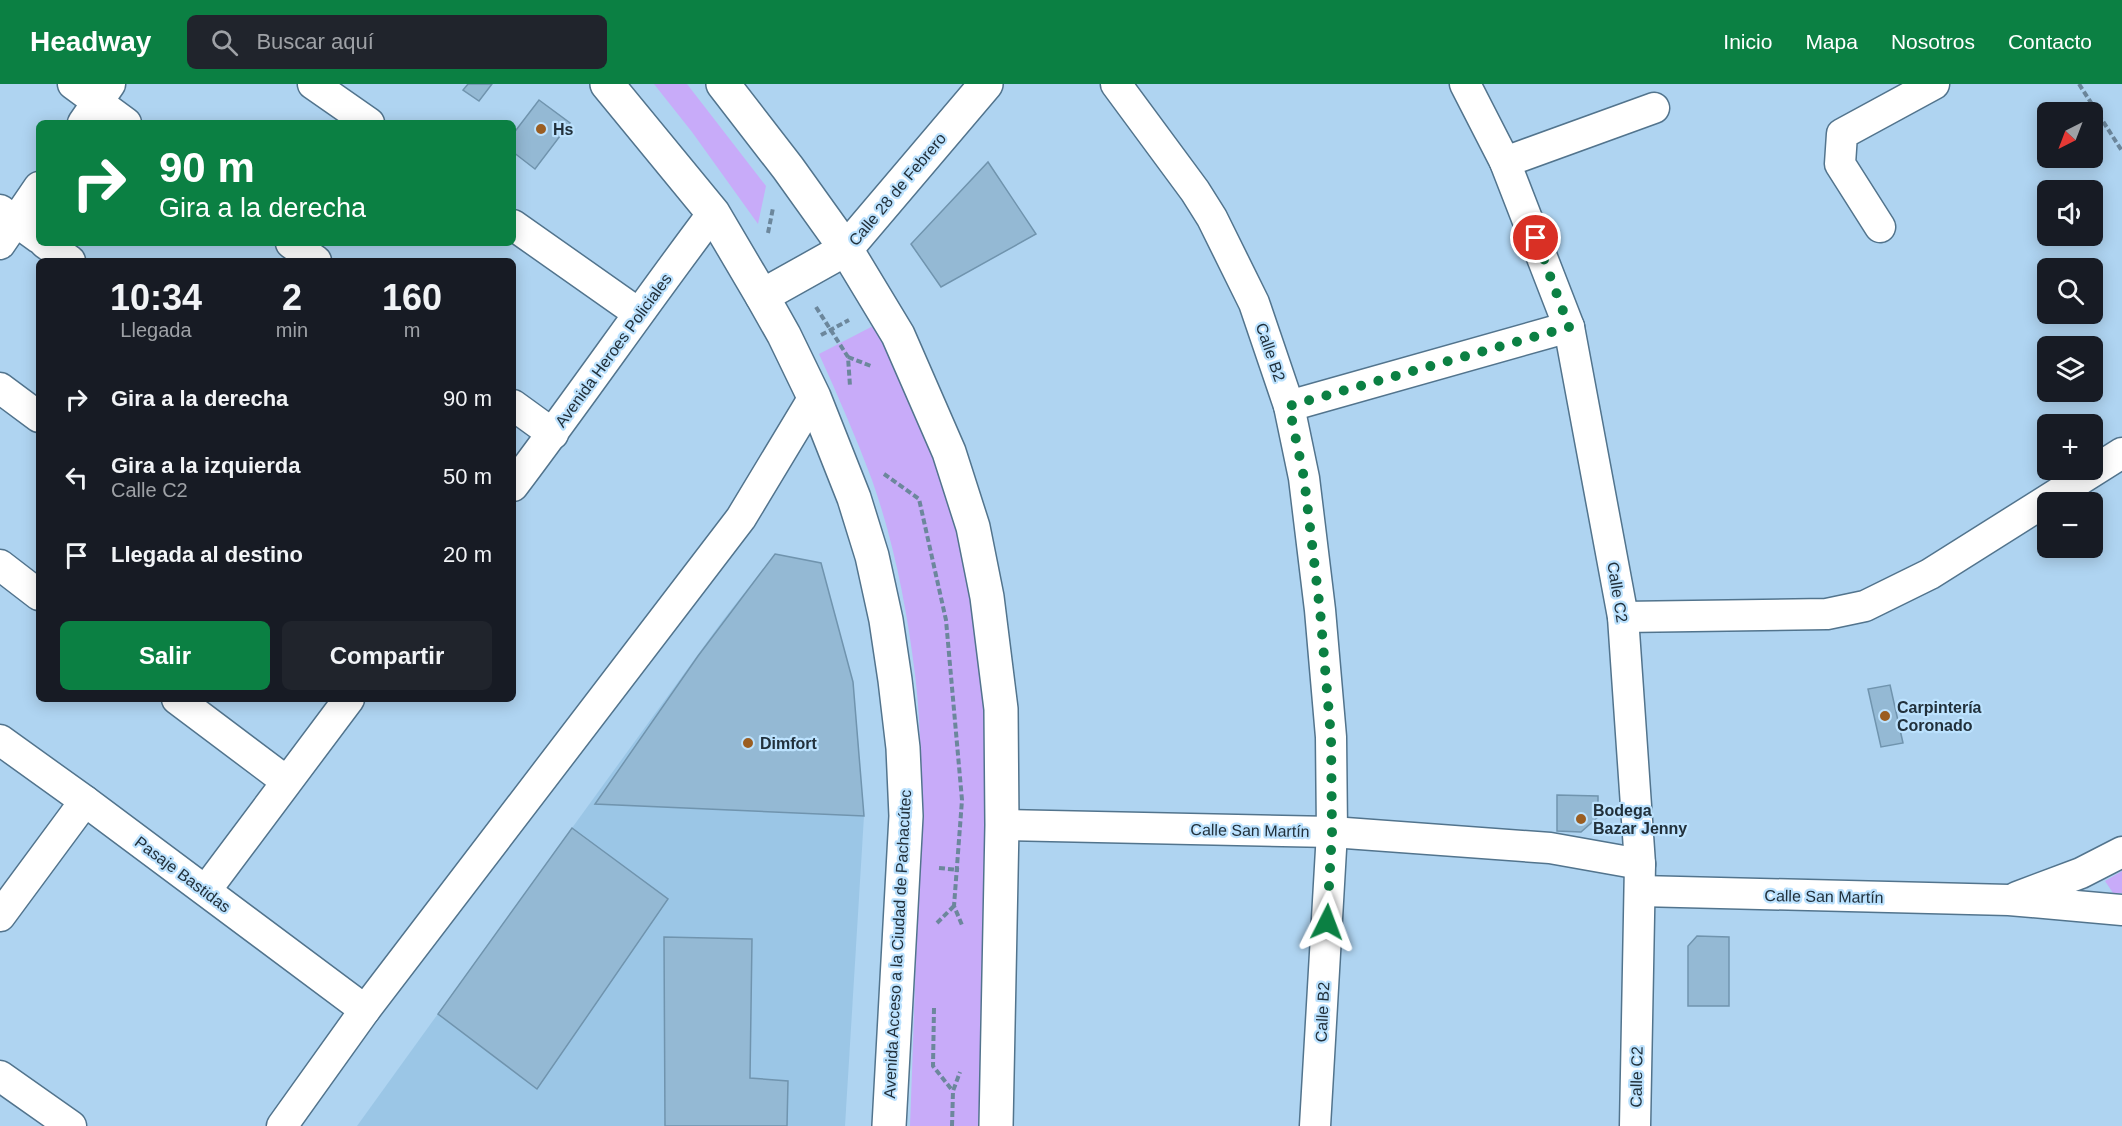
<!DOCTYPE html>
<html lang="es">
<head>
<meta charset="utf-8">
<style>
  :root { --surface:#171b24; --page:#20242c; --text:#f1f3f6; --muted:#9ea1a6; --accent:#0b8043 }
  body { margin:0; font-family:Arial,sans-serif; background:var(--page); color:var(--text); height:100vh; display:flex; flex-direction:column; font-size:22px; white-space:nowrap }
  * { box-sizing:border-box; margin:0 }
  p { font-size:20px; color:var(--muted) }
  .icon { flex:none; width:33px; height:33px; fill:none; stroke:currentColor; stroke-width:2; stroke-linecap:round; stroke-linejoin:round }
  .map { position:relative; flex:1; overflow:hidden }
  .side { position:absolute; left:36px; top:174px; width:480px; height:444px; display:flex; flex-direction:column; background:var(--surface); border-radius:9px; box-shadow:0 3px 15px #0003 }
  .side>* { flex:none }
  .banner { position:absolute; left:36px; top:36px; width:480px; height:126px; border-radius:9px; box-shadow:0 3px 15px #0003; background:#0b8043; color:#fff; overflow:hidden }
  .needle { width:39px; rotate:222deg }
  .controls { position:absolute; left:2037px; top:18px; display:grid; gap:12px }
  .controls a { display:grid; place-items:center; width:66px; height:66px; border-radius:9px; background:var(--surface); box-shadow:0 3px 15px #0003; font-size:30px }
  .pin { position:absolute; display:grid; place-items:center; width:51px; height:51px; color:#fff; margin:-26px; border:3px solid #fff; border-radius:50%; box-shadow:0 2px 6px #0007 }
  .me { position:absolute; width:66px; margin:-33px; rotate:3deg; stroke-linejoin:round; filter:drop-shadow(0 0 4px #0008) }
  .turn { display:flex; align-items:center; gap:21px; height:126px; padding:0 24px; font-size:27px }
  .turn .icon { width:78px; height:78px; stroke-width:2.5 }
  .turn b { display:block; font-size:42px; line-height:51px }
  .eta { display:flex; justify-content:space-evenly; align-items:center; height:102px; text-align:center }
  .eta b { font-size:36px; font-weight:700; line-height:42px }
  .primary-button { display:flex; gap:12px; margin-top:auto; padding:12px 24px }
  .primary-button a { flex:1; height:69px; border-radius:9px; background:var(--accent); color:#fff; font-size:24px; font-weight:700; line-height:69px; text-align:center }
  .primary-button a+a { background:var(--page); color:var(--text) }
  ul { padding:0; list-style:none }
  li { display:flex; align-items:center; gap:18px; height:78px; padding:0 24px }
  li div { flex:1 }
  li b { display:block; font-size:22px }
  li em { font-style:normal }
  header { display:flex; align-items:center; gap:36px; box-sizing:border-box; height:84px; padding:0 30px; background:var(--accent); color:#fff }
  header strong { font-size:28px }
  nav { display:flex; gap:33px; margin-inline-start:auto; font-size:21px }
  .search { width:420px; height:54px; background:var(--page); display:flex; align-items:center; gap:15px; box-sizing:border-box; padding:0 21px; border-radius:9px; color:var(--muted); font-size:22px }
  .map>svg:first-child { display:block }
  .built { fill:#9bc6e6 }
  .green { fill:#c8abf9 }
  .building { fill:#94b9d4; stroke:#7094ae; stroke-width:1.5 }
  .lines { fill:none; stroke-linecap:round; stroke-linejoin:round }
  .street-casing { stroke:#52748d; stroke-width:33 }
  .secondary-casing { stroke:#52748d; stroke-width:36 }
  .path { stroke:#6c879c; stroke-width:4; stroke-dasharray:6 3; stroke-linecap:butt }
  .street { stroke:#fff; stroke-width:30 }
  .secondary { stroke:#fff; stroke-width:33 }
  .route { stroke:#0b8043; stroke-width:10; stroke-dasharray:0 18 }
  .poi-dot { fill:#9b5e22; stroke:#bce2fe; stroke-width:2 }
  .labels { text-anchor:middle; stroke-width:4.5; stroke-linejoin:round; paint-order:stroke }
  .poi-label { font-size:16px; font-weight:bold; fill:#21303b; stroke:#bce2fe; text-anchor:start }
  .street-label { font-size:16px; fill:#21303b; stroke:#bce2fe }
</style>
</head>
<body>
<header>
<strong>Headway</strong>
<div class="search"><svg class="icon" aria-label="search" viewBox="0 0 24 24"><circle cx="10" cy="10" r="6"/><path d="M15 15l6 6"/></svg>Buscar aquí</div>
<nav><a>Inicio</a><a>Mapa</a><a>Nosotros</a><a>Contacto</a></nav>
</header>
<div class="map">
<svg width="2122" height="1042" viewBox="0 0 2122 1042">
  <rect width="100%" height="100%" fill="#afd4f1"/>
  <path class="built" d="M 775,470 L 821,479 L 853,598 L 864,732 L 845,1042 L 357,1042 L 572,744 L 723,536 Z"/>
  <g class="green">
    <path d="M 654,0 L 687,0 L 766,102 L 758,140 L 692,48 Z"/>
    <path d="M 873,242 L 903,299 L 928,358 L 949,419 L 966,481 L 989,624 L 981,1042 L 910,1042 C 913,967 915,891 918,816 C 921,740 924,665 915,590 C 907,525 894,458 872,396 C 856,353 838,312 819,270 Z"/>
    <path d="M 2122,787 L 2122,809 L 2113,809 L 2105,797 Z"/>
  </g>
  <g class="building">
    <path d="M 468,0 L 492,0 L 479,17 L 463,6 Z"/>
    <path d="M 539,16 L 570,39 L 535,85 L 513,68 L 513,50 Z"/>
    <path d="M 988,78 L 1036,150 L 941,203 L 911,160 Z"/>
    <path d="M 775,470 L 821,479 L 853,598 L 864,732 L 595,720 L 698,572 Z"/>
    <path d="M 1890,601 L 1903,659 L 1881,663 L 1868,605 Z"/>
    <path d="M 1557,711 L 1598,712 L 1598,733 L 1581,748 L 1557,747 Z"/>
    <path d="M 572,744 L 668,815 L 537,1005 L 438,930 Z"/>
    <path d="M 1697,852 L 1729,853 L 1729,922 L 1688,922 L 1688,862 Z"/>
    <path d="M 664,853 L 752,855 L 750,994 L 788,997 L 787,1042 L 665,1042 Z"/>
  </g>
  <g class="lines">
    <g class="street-casing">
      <g id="street">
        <path d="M 73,0 L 126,39"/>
        <path d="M 313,0 L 369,39"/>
        <path d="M 1116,0 L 1195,107 L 1212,134 L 1254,219 L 1289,322 L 1304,394 L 1320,526 L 1331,653 L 1332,748 L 1315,1042"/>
        <path d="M 1465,0 L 1505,78 L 1569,243 L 1623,533 L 1640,780 L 1635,1042"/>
        <path d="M 83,39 L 110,0"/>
        <path d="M 1505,78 L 1654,24"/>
        <path d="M 0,126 L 39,154"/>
        <path d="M 513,141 L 638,229"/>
        <path d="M 1880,143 L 1840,80 L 1842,50 L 1934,0"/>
        <path d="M 45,159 L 70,177"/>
        <path d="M 291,159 L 316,177"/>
        <path d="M 0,160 L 39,103"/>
        <path d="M 0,304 L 39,333"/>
        <path d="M 513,321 L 553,350"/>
        <path d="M 1289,322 L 1569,243"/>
        <path d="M 513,402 C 581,312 645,219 713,129"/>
        <path d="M 0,481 L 39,511"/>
        <path d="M 1623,533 L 1827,530 L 1865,522 L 1930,490 L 2122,369"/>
        <path d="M 177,615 L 286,697"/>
        <path d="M 0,656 L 85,717 L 365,926"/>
        <path d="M 1002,741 L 1332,748 L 1550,764 L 1640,780"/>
        <path d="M 206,806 L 349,615"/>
        <path d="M 1640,807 L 2009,816 L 2122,826"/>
        <path d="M 2017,813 L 2081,789 L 2122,768"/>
        <path d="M 0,832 L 85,717"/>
        <path d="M 0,992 L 71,1042"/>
        <path d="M 282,1042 L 365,926 L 741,434 L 814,313"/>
      </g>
    </g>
    <g class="secondary-casing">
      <g id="secondary">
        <path d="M 607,0 L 713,129 L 762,212 L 784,251 L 814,313 L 854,414 L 872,472 L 886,536 L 895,596 L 903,664 L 906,732 L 889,1042"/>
        <path d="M 723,0 L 788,84 L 846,165 L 898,251 L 949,368 L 973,443 L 987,513 L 1001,625 L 1002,741 L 996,1042"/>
        <path d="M 762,212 L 846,165 L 986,0"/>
      </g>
    </g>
    <g class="path">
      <path d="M 2079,0 L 2122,67"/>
      <path d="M 768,149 L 773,124"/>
      <path d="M 816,223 L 848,273 L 850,302"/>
      <path d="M 821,251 L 849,236"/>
      <path d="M 848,273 L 871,282"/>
      <path d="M 884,390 L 919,415 L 946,536 L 962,716 L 954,822 L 962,841"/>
      <path d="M 939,784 L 959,786"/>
      <path d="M 937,839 L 954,822"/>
      <path d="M 934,924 L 933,982 L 952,1006"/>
      <path d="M 952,1042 L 953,1007 L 960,988"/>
    </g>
    <use href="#street" class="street"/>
    <use href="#secondary" class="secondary"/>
  </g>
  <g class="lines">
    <path class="route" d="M 1327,838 L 1332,748 L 1331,653 L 1320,526 L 1304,394 L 1289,322 L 1569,243 L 1536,154"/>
  </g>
  <g class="poi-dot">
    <circle cx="541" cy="45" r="6"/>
    <circle cx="1885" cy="632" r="6"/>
    <circle cx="748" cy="659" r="6"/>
    <circle cx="1581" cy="735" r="6"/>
  </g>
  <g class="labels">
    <g class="poi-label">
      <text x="553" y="51">Hs</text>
      <text x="1897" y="629">Carpintería<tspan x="1897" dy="18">Coronado</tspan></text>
      <text x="760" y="665">Dimfort</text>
      <text x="1593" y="732">Bodega<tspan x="1593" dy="18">Bazar Jenny</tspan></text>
    </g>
    <g class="street-label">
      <text transform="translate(897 105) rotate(-50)" y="6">Calle 28 de Febrero</text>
      <text transform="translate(613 266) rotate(-54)" y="6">Avenida Heroes Policiales</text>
      <text transform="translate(1271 268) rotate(71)" y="6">Calle B2</text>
      <text transform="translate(1618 508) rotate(81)" y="6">Calle C2</text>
      <text transform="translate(1250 746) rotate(1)" y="6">Calle San Martín</text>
      <text transform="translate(183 790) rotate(37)" y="6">Pasaje Bastidas</text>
      <text transform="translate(1824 812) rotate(1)" y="6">Calle San Martín</text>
      <text transform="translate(897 860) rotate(-87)" y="6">Avenida Acceso a la Ciudad de Pachacútec</text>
      <text transform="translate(1322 928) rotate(-87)" y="6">Calle B2</text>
      <text transform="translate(1636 993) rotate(-89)" y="6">Calle C2</text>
    </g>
  </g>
</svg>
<div class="controls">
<a><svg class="needle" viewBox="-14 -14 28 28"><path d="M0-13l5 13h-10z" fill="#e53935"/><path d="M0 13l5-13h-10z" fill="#9ea1a6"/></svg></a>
<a><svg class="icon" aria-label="sound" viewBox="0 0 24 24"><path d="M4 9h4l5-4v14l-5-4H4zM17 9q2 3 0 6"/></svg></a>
<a><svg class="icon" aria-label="search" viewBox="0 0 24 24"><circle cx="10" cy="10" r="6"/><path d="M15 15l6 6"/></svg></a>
<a><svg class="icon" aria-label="layers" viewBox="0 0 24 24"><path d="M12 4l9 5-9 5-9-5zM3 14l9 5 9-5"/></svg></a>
<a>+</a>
<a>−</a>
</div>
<div class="pin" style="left:1536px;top:154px;background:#d93025"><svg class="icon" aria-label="arrive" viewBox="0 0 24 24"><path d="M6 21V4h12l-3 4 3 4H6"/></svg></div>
<svg class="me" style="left:1327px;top:838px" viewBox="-20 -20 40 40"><path d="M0-17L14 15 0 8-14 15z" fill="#0b8043" stroke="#fff" stroke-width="4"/></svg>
<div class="banner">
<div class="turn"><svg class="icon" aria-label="right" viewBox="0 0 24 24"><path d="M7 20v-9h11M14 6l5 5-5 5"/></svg><div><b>90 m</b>Gira a la derecha</div></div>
</div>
<section class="side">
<div class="eta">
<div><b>10:34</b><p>Llegada</p></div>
<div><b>2</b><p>min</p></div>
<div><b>160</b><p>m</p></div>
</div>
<ul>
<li><svg class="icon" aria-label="right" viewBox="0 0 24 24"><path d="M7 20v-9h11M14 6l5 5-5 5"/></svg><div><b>Gira a la derecha</b></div><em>90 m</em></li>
<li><svg class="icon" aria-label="left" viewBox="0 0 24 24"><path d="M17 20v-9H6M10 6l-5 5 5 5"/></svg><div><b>Gira a la izquierda</b><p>Calle C2</p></div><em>50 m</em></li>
<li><svg class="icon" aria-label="arrive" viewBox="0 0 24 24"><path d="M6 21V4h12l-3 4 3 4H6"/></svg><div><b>Llegada al destino</b></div><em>20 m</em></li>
</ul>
<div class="primary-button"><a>Salir</a><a>Compartir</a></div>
</section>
</div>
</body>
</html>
